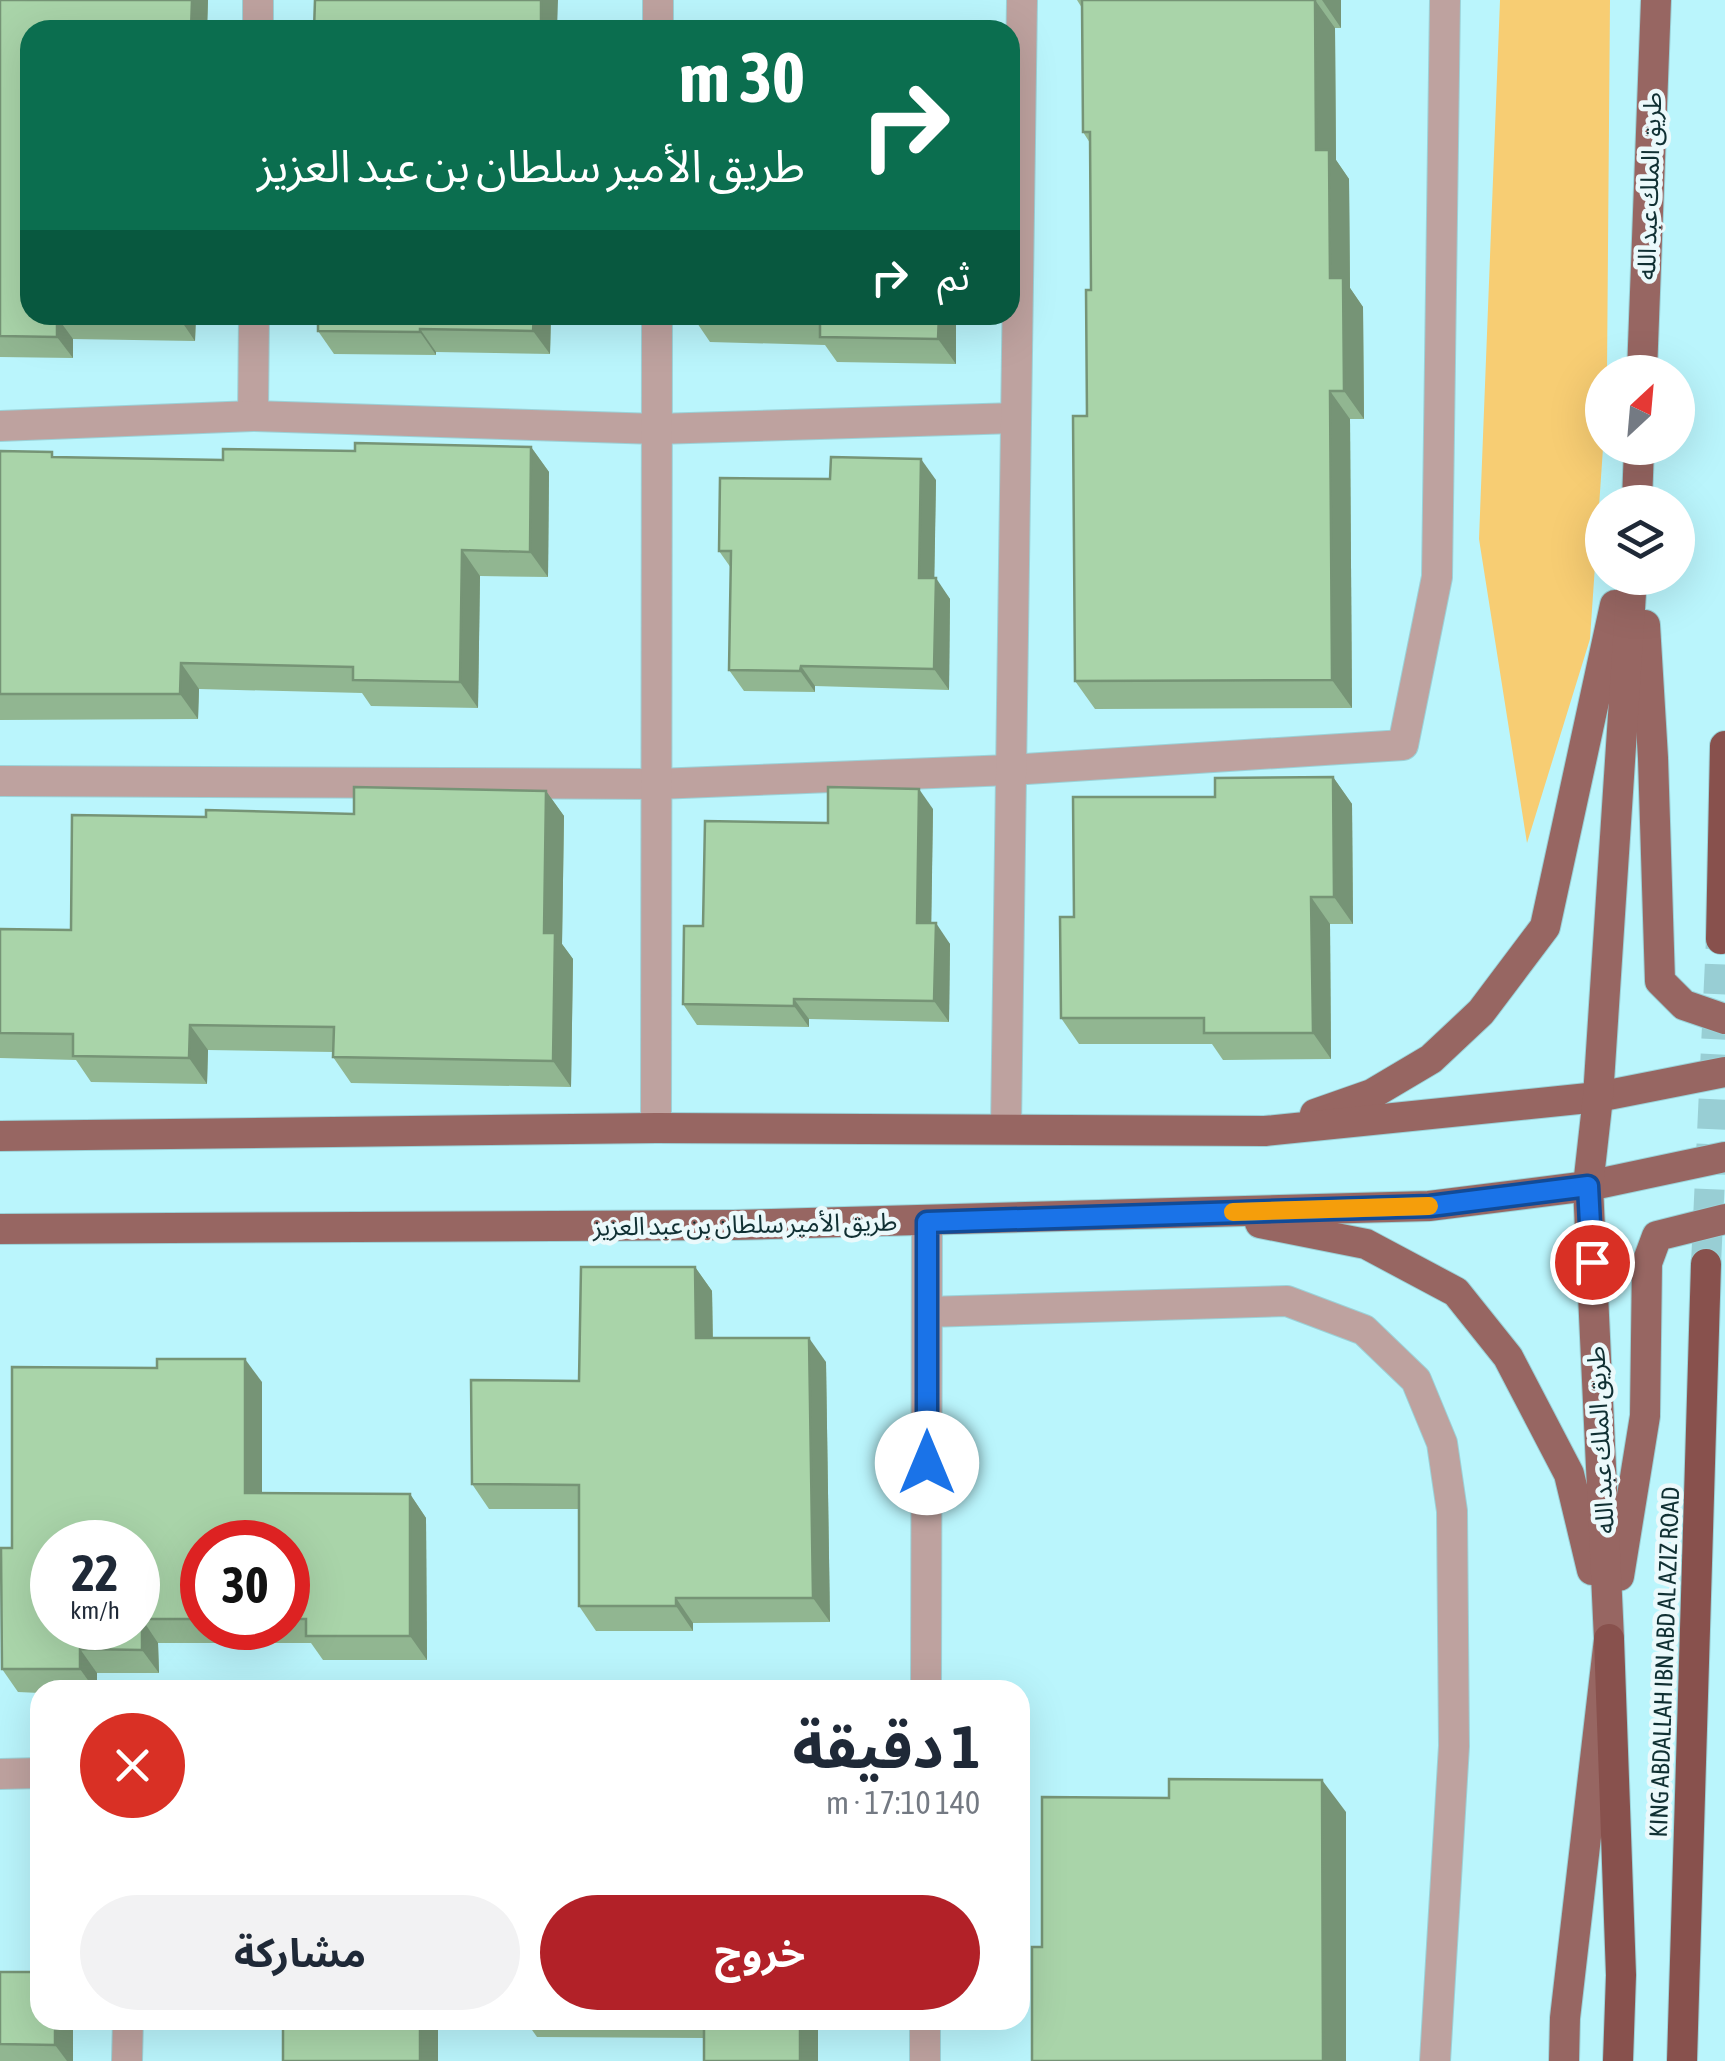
<!DOCTYPE html>
<html lang="ar">
<head>
<meta charset="utf-8">
<style>
  :root { --surface:#fff; --page:#f2f2f3; --text:#1f2937; --muted:#747a83; --accent:#b22128 }
  body { margin:0; font-family:"Asap Condensed","Noto Sans Arabic",sans-serif; background:var(--page); color:var(--text); direction:rtl; height:100vh; display:flex; flex-direction:column; font-size:38px; white-space:nowrap }
  * { box-sizing:border-box; margin:0 }
  p { font-size:32px; color:var(--muted) }
  .icon { flex:none; width:55px; height:55px; fill:none; stroke:currentColor; stroke-width:2; stroke-linecap:round; stroke-linejoin:round }
  .map { position:relative; flex:1; overflow:hidden; direction:ltr }
  .panel { position:absolute; left:30px; top:1680px; width:1000px; height:350px; display:flex; flex-direction:column; background:var(--surface); border-radius:30px; box-shadow:0 10px 40px #0002; direction:rtl }
  .panel>* { flex:none }
  .hud { position:absolute; left:20px; top:20px; width:1000px; height:305px; border-radius:30px; box-shadow:0 10px 40px #0002; direction:rtl; background:#0b6e4f; color:#fff; overflow:hidden }
  .needle { width:65px; rotate:26deg }
  .fabs { position:absolute; left:1585px; top:355px; display:grid; gap:20px }
  .fabs a { display:grid; place-items:center; width:110px; height:110px; border-radius:50%; background:var(--surface); box-shadow:0 10px 40px #0002; font-size:50px }
  .speed { position:absolute; left:30px; top:1520px; display:flex; gap:20px; font-size:50px; font-weight:700; text-align:center }
  .speed>* { display:grid; place-content:center; width:130px; height:130px; border-radius:50%; background:var(--surface); box-shadow:0 10px 40px #0002; line-height:1 }
  .speed small { font-size:25px; font-weight:400 }
  .speed .limit { border:15px solid #d22; background:#fff; color:#111 }
  .pin { position:absolute; display:grid; place-items:center; width:85px; height:85px; color:#fff; margin:-42px; border:5px solid #fff; border-radius:50%; box-shadow:0 2px 10px #0007 }
  .me { position:absolute; width:110px; margin:-55px; rotate:0deg; stroke-linejoin:round; filter:drop-shadow(0 0 8px #0008) }
  .turn { display:flex; align-items:center; gap:35px; height:210px; padding:0 50px; font-size:45px }
  .turn .icon { width:130px; height:130px; stroke-width:2.5 }
  .turn b { display:block; font-size:70px; line-height:85px }
  .then { display:flex; align-items:center; height:95px; padding:0 50px; background:#0003; gap:20px; font-size:38px }
  .round { display:grid; place-items:center; flex:none; width:105px; height:105px; border-radius:52px; background:var(--page) }
  .head { display:flex; align-items:center; justify-content:space-between; height:170px; padding:0 50px }
  h1 { font-size:60px; font-weight:700; line-height:75px }
  .primary-button { display:flex; gap:20px; margin-top:auto; padding:20px 50px }
  .primary-button a { flex:1; height:115px; border-radius:60px; background:var(--accent); color:#fff; font-size:40px; font-weight:700; line-height:115px; text-align:center }
  .primary-button a+a { background:var(--page); color:var(--text) }
  .map>svg:first-child { display:block }
  .green { fill:#f7cd73 }
  .lines { fill:none; stroke-linecap:round; stroke-linejoin:round }
  .highway-tunnel { stroke:#98ced4; stroke-width:30; stroke-dasharray:30 15; stroke-linecap:butt }
  .minor-casing { stroke:#9bd2d8; stroke-width:32 }
  .major-casing { stroke:#9bd2d8; stroke-width:32 }
  .highway-casing { stroke:#9bd2d8; stroke-width:32 }
  .minor { stroke:#bea29f; stroke-width:30 }
  .major { stroke:#976662; stroke-width:30 }
  .highway { stroke:#88514d; stroke-width:30 }
  .wall { fill:#91b691; fill-rule:evenodd }
  .shaded-wall { fill:#769476 }
  .building { fill:#a9d4a9; stroke:#769476; stroke-width:2.5; fill-rule:evenodd }
  .route-casing { stroke:#114b97; stroke-width:25 }
  .route { stroke:#1a73e8; stroke-width:18 }
  .slow { stroke:#f59e0b; stroke-width:18 }
  .labels { text-anchor:middle; stroke-width:9; stroke-linejoin:round; paint-order:stroke }
  .street-label { font-size:25px; fill:#103033; stroke:#ebf9fb }
</style>
</head>
<body>
<div class="map">
<svg width="1725" height="2061" viewBox="0 0 1725 2061">
  <rect width="100%" height="100%" fill="#baf5fc"/>
  <path class="green" d="M 1500,0 L 1610,0 L 1607,372 L 1602,372 L 1603,448 L 1590,639 L 1527,843 L 1479,539 Z"/>
  <g class="lines">
    <path class="highway-tunnel" d="M 1706,1264 L 1721,939"/>
    <g class="minor-casing">
      <g id="minor">
        <path d="M 258,30 L 258,0"/>
        <path d="M 658,30 L 658,0"/>
        <path d="M 253,416 L 254,315"/>
        <path d="M 0,426 L 253,416 L 657,429 L 1016,418"/>
        <path d="M 0,781 L 657,784 L 1010,770 L 1403,745 L 1437,577 L 1445,0"/>
        <path d="M 656,1128 L 657,315"/>
        <path d="M 1006,1128 L 1022,0"/>
        <path d="M 927,1312 L 1287,1301 L 1364,1330 L 1416,1380 L 1442,1443 L 1452,1511 L 1454,1746 L 1435,2061"/>
        <path d="M 926,1690 L 927,1222"/>
        <path d="M 0,1774 L 40,1773"/>
        <path d="M 127,2061 L 128,2020"/>
        <path d="M 925,2061 L 925,2020"/>
      </g>
    </g>
    <g class="major-casing">
      <g id="major">
        <path d="M 1642,372 L 1656,0"/>
        <path d="M 1637,502 L 1639,448"/>
        <path d="M 1645,625 L 1653,758 L 1660,981 L 1684,1005 L 1725,1019"/>
        <path d="M 1315,1114 L 1372,1094 L 1431,1059 L 1481,1012 L 1545,927 L 1615,605"/>
        <path d="M 0,1136 L 656,1128 L 1265,1131 L 1598,1097 L 1725,1072"/>
        <path d="M 1260,1223 L 1366,1244 L 1456,1292 L 1508,1357 L 1569,1474 L 1592,1570"/>
        <path d="M 0,1229 L 733,1225 L 1429,1206 L 1588,1186 L 1725,1157"/>
        <path d="M 1619,1576 L 1645,1416 L 1647,1263 L 1657,1236 L 1725,1219"/>
        <path d="M 1564,2061 L 1565,2018 L 1609,1639 L 1588,1186 L 1598,1097 L 1632,578"/>
      </g>
    </g>
    <g class="highway-casing">
      <g id="highway">
        <path d="M 1721,939 L 1725,746"/>
        <path d="M 1609,1639 L 1621,1975 L 1618,2061"/>
        <path d="M 1682,2061 L 1706,1264"/>
      </g>
    </g>
    <use href="#minor" class="minor"/>
    <use href="#major" class="major"/>
    <use href="#highway" class="highway"/>
  </g>
  <g class="wall">
    <path d="M 0,0 L 208,0 L 207,30 L 30,30 L 30,315 L 196,315 L 195,341 L 73,339 L 73,358 L 0,357 Z"/>
    <path d="M 1077,0 L 1341,0 L 1341,28 L 1335,28 L 1336,160 L 1349,179 L 1350,288 L 1363,307 L 1364,419 L 1350,419 L 1352,708 L 1095,709 L 1075,681 L 1091,290 L 1090,143 L 1083,132 L 1082,8 Z"/>
    <path d="M 551,315 L 550,354 L 436,352 L 436,355 L 334,354 L 318,331 Z"/>
    <path d="M 956,315 L 956,364 L 837,362 L 825,345 L 710,342 L 693,317 Z"/>
    <path d="M 531,447 L 549,472 L 548,577 L 480,576 L 478,708 L 371,706 L 362,693 L 199,689 L 198,719 L 0,720 L 0,451 L 56,457 L 223,460 L 355,451 Z"/>
    <path d="M 936,480 L 934,578 L 950,599 L 949,690 L 815,686 L 815,692 L 744,691 L 729,670 L 731,568 L 719,551 Z"/>
    <path d="M 1333,777 L 1352,804 L 1353,924 L 1330,924 L 1331,1059 L 1223,1060 L 1212,1044 L 1079,1044 L 1061,1018 L 1074,917 L 1215,797 Z"/>
    <path d="M 546,791 L 564,816 L 562,944 L 573,959 L 571,1087 L 351,1083 L 333,1057 L 333,1052 L 208,1050 L 207,1084 L 91,1082 L 76,1060 L 0,1058 L 0,929 L 71,930 L 206,817 L 354,814 Z"/>
    <path d="M 933,809 L 931,923 L 950,944 L 949,1022 L 809,1019 L 809,1027 L 697,1025 L 683,1004 L 828,823 Z"/>
    <path d="M 695,1267 L 712,1291 L 713,1338 L 826,1362 L 830,1622 L 693,1623 L 693,1631 L 596,1631 L 579,1606 L 579,1509 L 489,1509 L 472,1484 Z"/>
    <path d="M 262,1382 L 262,1493 L 410,1494 L 426,1518 L 427,1660 L 323,1660 L 311,1643 L 158,1643 L 159,1673 L 97,1673 L 97,1690 L 40,1690 L 40,1693 L 18,1692 L 2,1669 L 12,1548 ZM 202,1542 L 288,1542 L 288,1628 L 202,1628 Z"/>
    <path d="M 0,1972 L 73,2020 L 73,2061 L 0,2061 Z"/>
    <path d="M 525,2020 L 818,2020 L 704,2038 L 537,2037 Z"/>
  </g>
  <g class="shaded-wall">
    <path d="M 192,0 L 208,0 L 207,30 L 191,30 Z"/>
    <path d="M 541,0 L 558,0 L 557,30 L 541,30 Z"/>
    <path d="M 1315,0 L 1335,28 L 1336,160 L 1349,179 L 1350,288 L 1363,307 L 1364,419 L 1344,391 L 1330,278 L 1316,150 Z"/>
    <path d="M 1322,0 L 1341,0 L 1341,28 Z"/>
    <path d="M 180,315 L 196,315 L 195,341 L 180,319 Z"/>
    <path d="M 534,315 L 551,315 L 550,354 L 533,331 Z"/>
    <path d="M 939,315 L 956,315 L 956,364 L 938,339 Z"/>
    <path d="M 57,317 L 73,339 L 73,358 L 57,337 Z"/>
    <path d="M 420,329 L 436,352 L 436,355 L 420,332 Z"/>
    <path d="M 1330,391 L 1350,419 L 1352,708 L 1332,680 Z"/>
    <path d="M 531,447 L 549,472 L 548,577 L 530,552 Z"/>
    <path d="M 921,459 L 936,480 L 934,599 L 919,578 Z"/>
    <path d="M 462,550 L 480,576 L 478,708 L 460,682 Z"/>
    <path d="M 936,578 L 950,599 L 949,690 L 934,669 Z"/>
    <path d="M 181,663 L 199,689 L 198,719 L 180,694 Z"/>
    <path d="M 801,666 L 815,686 L 815,692 L 800,671 Z"/>
    <path d="M 1333,777 L 1352,804 L 1353,924 L 1334,897 Z"/>
    <path d="M 919,789 L 933,809 L 931,943 L 917,923 Z"/>
    <path d="M 546,791 L 564,816 L 562,944 L 573,959 L 571,1087 L 553,1061 L 544,933 Z"/>
    <path d="M 1311,897 L 1330,924 L 1331,1059 L 1313,1033 Z"/>
    <path d="M 936,923 L 950,944 L 949,1022 L 934,1001 Z"/>
    <path d="M 794,999 L 809,1019 L 809,1027 L 794,1006 Z"/>
    <path d="M 190,1025 L 208,1050 L 207,1084 L 189,1058 Z"/>
    <path d="M 695,1267 L 712,1291 L 713,1362 L 696,1338 Z"/>
    <path d="M 809,1338 L 826,1362 L 830,1622 L 813,1598 Z"/>
    <path d="M 245,1359 L 262,1382 L 262,1517 L 245,1493 Z"/>
    <path d="M 410,1494 L 426,1518 L 427,1660 L 410,1636 Z"/>
    <path d="M 676,1598 L 693,1623 L 693,1631 L 676,1606 Z"/>
    <path d="M 142,1619 L 158,1643 L 159,1673 L 142,1650 Z"/>
    <path d="M 80,1649 L 97,1673 L 97,1690 L 95,1690 L 80,1669 Z"/>
    <path d="M 1322,1780 L 1346,1812 L 1346,2061 L 1323,2061 Z"/>
    <path d="M 55,2020 L 73,2020 L 73,2061 L 67,2061 L 55,2045 Z"/>
    <rect x="420" y="2020" width="18" height="41"/>
    <rect x="800" y="2020" width="18" height="41"/>
  </g>
  <g class="building">
    <path d="M 0,0 L 192,0 L 191,30 L 30,30 L 30,315 L 180,315 L 180,319 L 57,317 L 57,337 L 0,336 Z"/>
    <path d="M 315,0 L 541,0 L 541,30 L 314,30 Z"/>
    <path d="M 1082,0 L 1315,0 L 1316,150 L 1329,150 L 1330,278 L 1343,278 L 1344,391 L 1330,391 L 1332,680 L 1075,681 L 1073,416 L 1087,416 L 1086,290 L 1091,290 L 1090,132 L 1083,132 Z"/>
    <path d="M 318,315 L 534,315 L 533,331 L 420,329 L 420,332 L 318,331 Z"/>
    <path d="M 693,315 L 939,315 L 938,339 L 820,337 L 820,321 L 693,317 Z"/>
    <path d="M 355,443 L 531,447 L 530,552 L 462,550 L 460,682 L 353,680 L 353,667 L 181,663 L 180,694 L 0,694 L 0,451 L 52,452 L 52,457 L 223,460 L 223,449 L 355,451 Z"/>
    <path d="M 831,457 L 921,459 L 919,578 L 936,578 L 934,669 L 801,666 L 800,671 L 729,670 L 731,551 L 719,551 L 720,478 L 830,479 Z"/>
    <path d="M 1333,777 L 1334,897 L 1311,897 L 1313,1033 L 1204,1033 L 1204,1018 L 1061,1018 L 1060,917 L 1074,917 L 1073,797 L 1215,797 L 1215,778 Z"/>
    <path d="M 354,787 L 546,791 L 544,933 L 555,933 L 553,1061 L 333,1057 L 334,1027 L 190,1025 L 189,1058 L 73,1056 L 73,1034 L 0,1033 L 0,929 L 71,930 L 72,815 L 206,817 L 206,810 L 354,814 Z"/>
    <path d="M 828,787 L 919,789 L 917,923 L 936,923 L 934,1001 L 794,999 L 794,1006 L 683,1004 L 684,926 L 703,926 L 705,821 L 828,823 Z"/>
    <path d="M 581,1267 L 695,1267 L 696,1338 L 809,1338 L 813,1598 L 676,1598 L 676,1606 L 579,1606 L 579,1485 L 472,1484 L 471,1380 L 579,1381 Z"/>
    <path d="M 157,1359 L 245,1359 L 245,1493 L 410,1494 L 410,1636 L 306,1636 L 306,1619 L 288,1619 L 288,1542 L 202,1542 L 202,1619 L 142,1619 L 142,1650 L 80,1649 L 80,1669 L 2,1669 L 1,1548 L 12,1548 L 12,1367 L 157,1368 ZM 52,1542 L 138,1542 L 138,1628 L 52,1628 Z"/>
    <path d="M 1169,1779 L 1322,1780 L 1323,2061 L 1032,2061 L 1032,1947 L 1042,1947 L 1042,1797 L 1169,1798 Z"/>
    <path d="M 0,1972 L 40,1972 L 40,2020 L 55,2020 L 55,2045 L 0,2044 Z"/>
    <rect x="283" y="2020" width="137" height="41"/>
    <rect x="704" y="2020" width="96" height="41"/>
  </g>
  <g class="lines">
    <g class="route-casing">
      <path id="route" d="M 927,1463 L 927,1222 L 1430,1206 L 1588,1186 L 1592,1262"/>
    </g>
    <use href="#route" class="route"/>
    <path class="slow" d="M 1233,1212 L 1429,1206"/>
  </g>
  <g class="labels">
    <g class="street-label">
      <text transform="translate(1649 186) rotate(-88)" y="9">طريق الملك عبد الله</text>
      <text transform="translate(745 1224) rotate(-1)" y="9">طريق الأمير سلطان بن عبد العزيز</text>
      <text transform="translate(1600 1440) rotate(-93)" y="9">طريق الملك عبد الله</text>
      <text transform="translate(1664 1662) rotate(-88)" y="9">KING ABDALLAH IBN ABD AL AZIZ ROAD</text>
    </g>
  </g>
</svg>
<div class="fabs">
<a><svg class="needle" viewBox="-14 -14 28 28"><path d="M0-13l5 13h-10z" fill="#e53935"/><path d="M0 13l5-13h-10z" fill="#747a83"/></svg></a>
<a><svg class="icon" aria-label="layers" viewBox="0 0 24 24"><path d="M12 4l9 5-9 5-9-5zM3 14l9 5 9-5"/></svg></a>
</div>
<div class="speed"><div>22<small>km/h</small></div><div class="limit">30</div></div>
<div class="pin" style="left:1592px;top:1262px;background:#d93025"><svg class="icon" aria-label="arrive" viewBox="0 0 24 24"><path d="M6 21V4h12l-3 4 3 4H6"/></svg></div>
<svg class="me" style="left:927px;top:1463px" viewBox="-20 -20 40 40"><circle r="19" fill="#fff"/><path d="M0-13L10 11 0 6-10 11z" fill="#1a73e8"/></svg>
<div class="hud">
<div class="turn"><svg class="icon" aria-label="right" viewBox="0 0 24 24"><path d="M7 20v-9h11M14 6l5 5-5 5"/></svg><div><b>30 m</b>طريق الأمير سلطان بن عبد العزيز</div></div>
<div class="then">ثم<svg class="icon" aria-label="right" viewBox="0 0 24 24"><path d="M7 20v-9h11M14 6l5 5-5 5"/></svg></div>
</div>
<section class="panel">
<div class="head"><div><h1>1 دقيقة</h1><p>140 m · 17:10</p></div><a class="round" style="background:#d93025;color:#fff"><svg class="icon" aria-label="close" viewBox="0 0 24 24"><path d="M6 6l12 12M18 6L6 18"/></svg></a></div>
<div class="primary-button"><a>خروج</a><a>مشاركة</a></div>
</section>
</div>
</body>
</html>
